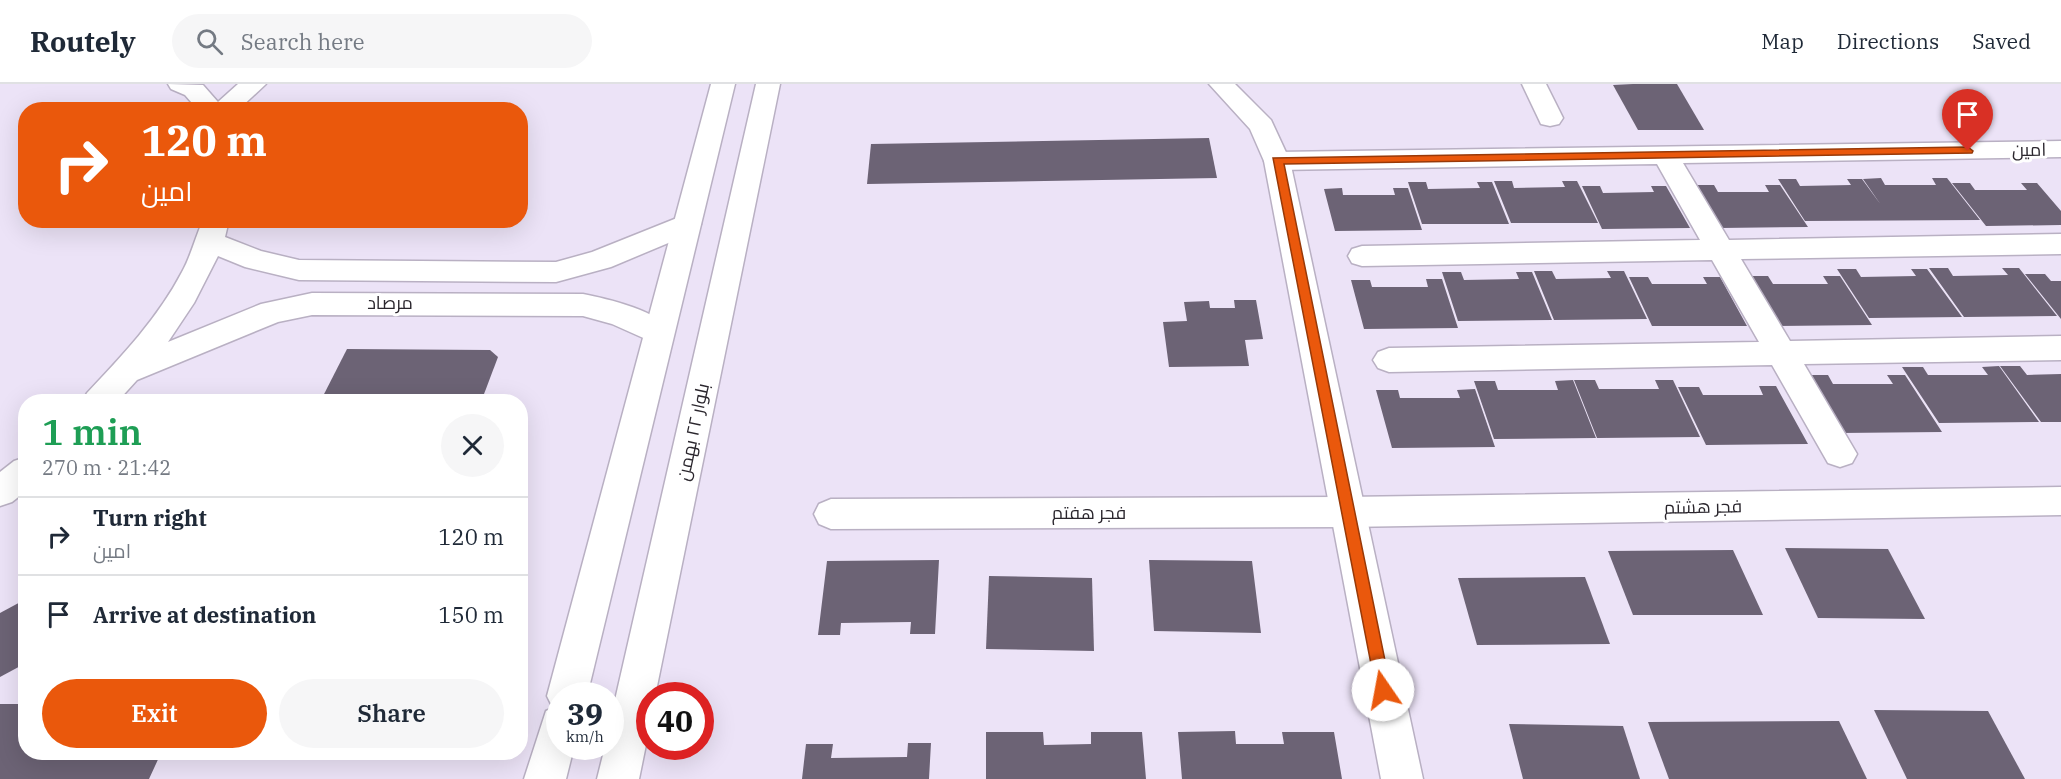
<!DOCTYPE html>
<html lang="en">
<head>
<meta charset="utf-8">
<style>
  :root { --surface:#fff; --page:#f6f6f7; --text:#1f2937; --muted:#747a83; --line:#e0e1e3; --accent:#ea580c }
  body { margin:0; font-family:"IBM Plex Serif",Cairo,serif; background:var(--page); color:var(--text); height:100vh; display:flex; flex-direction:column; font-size:22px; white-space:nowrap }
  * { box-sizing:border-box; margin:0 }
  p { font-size:20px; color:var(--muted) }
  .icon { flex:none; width:33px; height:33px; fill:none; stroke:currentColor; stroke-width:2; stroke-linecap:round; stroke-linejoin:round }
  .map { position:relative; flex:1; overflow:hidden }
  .details { position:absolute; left:18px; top:310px; width:510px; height:366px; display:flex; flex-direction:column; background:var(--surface); border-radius:24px; box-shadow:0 6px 24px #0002 }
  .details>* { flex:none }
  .banner { position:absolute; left:18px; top:18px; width:510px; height:126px; border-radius:24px; box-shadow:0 6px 24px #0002; background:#ea580c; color:#fff; overflow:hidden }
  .speed { position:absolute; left:546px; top:598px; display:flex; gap:12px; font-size:30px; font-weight:700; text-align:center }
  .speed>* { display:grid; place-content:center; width:78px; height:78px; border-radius:50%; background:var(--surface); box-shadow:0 6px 24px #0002; line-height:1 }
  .speed small { font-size:15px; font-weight:400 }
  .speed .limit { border:9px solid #d22; background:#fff; color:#111 }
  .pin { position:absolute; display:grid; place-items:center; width:51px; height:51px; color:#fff; margin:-62px -26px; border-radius:50% 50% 50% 0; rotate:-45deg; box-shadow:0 0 6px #0007 }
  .pin .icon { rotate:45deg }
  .me { position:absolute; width:66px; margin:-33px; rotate:348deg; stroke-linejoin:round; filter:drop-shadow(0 0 4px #0008) }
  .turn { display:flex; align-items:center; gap:21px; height:126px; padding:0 24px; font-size:27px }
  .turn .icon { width:78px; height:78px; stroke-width:2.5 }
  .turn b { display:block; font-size:42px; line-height:51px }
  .round { display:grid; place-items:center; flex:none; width:63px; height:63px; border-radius:32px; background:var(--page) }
  .headline { display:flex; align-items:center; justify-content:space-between; height:102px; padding:0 24px }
  h1 { font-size:36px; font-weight:600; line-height:45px; color:#1e9e55 }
  .primary-button { display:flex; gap:12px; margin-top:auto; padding:12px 24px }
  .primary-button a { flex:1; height:69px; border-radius:36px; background:var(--accent); color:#fff; font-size:24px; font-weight:600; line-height:69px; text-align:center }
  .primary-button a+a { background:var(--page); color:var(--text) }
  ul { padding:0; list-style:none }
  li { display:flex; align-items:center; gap:18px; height:78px; padding:0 24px; border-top:2px solid var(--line) }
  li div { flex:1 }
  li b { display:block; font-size:22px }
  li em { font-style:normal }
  header { display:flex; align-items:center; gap:36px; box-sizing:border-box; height:84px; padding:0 30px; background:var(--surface); border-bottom:2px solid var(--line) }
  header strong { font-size:28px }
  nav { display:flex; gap:33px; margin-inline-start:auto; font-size:21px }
  .search { width:420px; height:54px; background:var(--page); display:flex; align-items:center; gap:15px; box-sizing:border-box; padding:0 21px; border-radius:33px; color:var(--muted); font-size:22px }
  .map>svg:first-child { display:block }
  .building { fill:#6c6375 }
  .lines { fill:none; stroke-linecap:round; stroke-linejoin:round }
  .minor-casing { stroke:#b9b0c3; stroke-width:3 }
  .tertiary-casing { stroke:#b9b0c3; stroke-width:3 }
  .secondary-casing { stroke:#b9b0c3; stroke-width:3 }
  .minor { fill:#fff; fill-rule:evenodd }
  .tertiary { fill:#fff; fill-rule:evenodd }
  .secondary { fill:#fff; fill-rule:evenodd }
  .route { fill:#ea580c; stroke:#983908; stroke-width:1.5 }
  .labels { text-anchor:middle; stroke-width:6; stroke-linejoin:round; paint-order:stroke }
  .street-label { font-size:18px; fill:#2a262d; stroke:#fff }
</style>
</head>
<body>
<header>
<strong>Routely</strong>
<div class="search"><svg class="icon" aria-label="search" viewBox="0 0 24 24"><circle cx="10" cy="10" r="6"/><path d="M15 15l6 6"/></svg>Search here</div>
<nav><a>Map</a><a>Directions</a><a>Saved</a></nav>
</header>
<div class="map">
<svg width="2061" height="695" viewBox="0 0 2061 695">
  <rect width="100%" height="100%" fill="#ece3f7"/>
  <g class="building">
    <path d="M 1633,0 L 1677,0 L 1704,46 L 1638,46 L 1613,1 Z"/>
    <path d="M 1209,54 L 1217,94 L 867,100 L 871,60 Z"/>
    <path d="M 1881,94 L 1885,101 L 1936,101 L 1932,94 L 1947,94 L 1980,136 L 1805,137 L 1778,95 L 1796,95 L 1800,102 L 1851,101 L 1847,95 L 1862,95 L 1881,121 L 1863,95 Z"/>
    <path d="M 1494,97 L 1512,97 L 1514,104 L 1565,103 L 1562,97 L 1577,97 L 1598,139 L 1511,139 Z"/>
    <path d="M 1408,98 L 1426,98 L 1428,105 L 1480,104 L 1477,98 L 1492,98 L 1509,140 L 1422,140 Z"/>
    <path d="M 1952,99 L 1970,99 L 1975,106 L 2027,106 L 2021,99 L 2037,99 L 2061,127 L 2061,141 L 1986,142 Z"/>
    <path d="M 1696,101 L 1714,101 L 1718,108 L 1769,108 L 1765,101 L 1780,101 L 1808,143 L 1720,144 Z"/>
    <path d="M 1582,102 L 1600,102 L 1603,109 L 1654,108 L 1651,102 L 1666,102 L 1690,144 L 1602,145 Z"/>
    <path d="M 1342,104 L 1343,111 L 1395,111 L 1393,104 L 1408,104 L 1422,146 L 1335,147 L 1324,105 Z"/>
    <path d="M 1929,184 L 1948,184 L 1953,192 L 2008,191 L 2002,184 L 2019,184 L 2057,232 L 1964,233 Z"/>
    <path d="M 1837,185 L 1856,185 L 1861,193 L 1916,192 L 1911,185 L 1927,185 L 1962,233 L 1869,234 Z"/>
    <path d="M 1534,187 L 1552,187 L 1556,195 L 1611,194 L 1607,187 L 1624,187 L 1647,235 L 1554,236 Z"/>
    <path d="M 1442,188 L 1461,188 L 1464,196 L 1519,195 L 1516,188 L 1532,188 L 1552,236 L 1458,237 Z"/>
    <path d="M 2025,190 L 2045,190 L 2051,197 L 2061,197 L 2061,235 Z"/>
    <path d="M 1749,192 L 1768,192 L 1773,200 L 1828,200 L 1823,192 L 1840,192 L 1872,241 L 1778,242 Z"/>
    <path d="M 1629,193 L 1648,193 L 1652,200 L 1707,200 L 1703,193 L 1720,193 L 1747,242 L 1652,242 Z"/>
    <path d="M 1426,195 L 1442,195 L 1458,244 L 1364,245 L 1351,196 L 1370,196 L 1372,203 L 1428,203 Z"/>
    <path d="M 1234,216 L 1256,216 L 1263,255 L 1245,256 L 1249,282 L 1169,283 L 1163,238 L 1187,237 L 1184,218 L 1209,217 L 1210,224 L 1235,224 Z"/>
    <path d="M 347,265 L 490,266 L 498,273 L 481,318 L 320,318 Z"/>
    <path d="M 1999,282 L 2039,338 L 1939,339 L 1902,283 L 1923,283 L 1928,291 L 1988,291 L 1982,283 Z"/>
    <path d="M 2000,282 L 2020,282 L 2027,291 L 2061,290 L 2061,338 L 2041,338 Z"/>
    <path d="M 1807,291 L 1828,291 L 1833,300 L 1893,300 L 1887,291 L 1905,291 L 1942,348 L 1840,349 Z"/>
    <path d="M 1573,296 L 1596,354 L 1494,355 L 1474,297 L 1495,297 L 1498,306 L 1558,306 L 1555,297 Z"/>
    <path d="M 1574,296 L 1595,296 L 1599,305 L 1659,305 L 1655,296 L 1673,296 L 1700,353 L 1597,354 Z"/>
    <path d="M 1759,302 L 1776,302 L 1808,360 L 1706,361 L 1678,303 L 1699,303 L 1703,311 L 1763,311 Z"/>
    <path d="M 1475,305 L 1495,363 L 1392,364 L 1376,306 L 1398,306 L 1400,314 L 1460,314 L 1457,306 Z"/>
    <path d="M 1785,464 L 1888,465 L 1925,535 L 1818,534 Z"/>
    <path d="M 1733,466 L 1763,531 L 1633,531 L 1608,467 Z"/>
    <path d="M 939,476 L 935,550 L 910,550 L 911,538 L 841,539 L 840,551 L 818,551 L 827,477 Z"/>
    <path d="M 1149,476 L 1252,477 L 1261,549 L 1154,547 Z"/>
    <path d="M 989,492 L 1092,494 L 1094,567 L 986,565 Z"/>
    <path d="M 1585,493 L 1610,560 L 1477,561 L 1458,494 Z"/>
    <path d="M 26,515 L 26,579 L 0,593 L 0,529 Z"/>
    <path d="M 0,620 L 26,620 L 26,669 L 161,669 L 149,695 L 0,695 Z"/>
    <path d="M 1874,626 L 1988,627 L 2025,695 L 1907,695 Z"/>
    <path d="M 1839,637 L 1867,695 L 1669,695 L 1648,638 Z"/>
    <path d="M 1509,640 L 1623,642 L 1640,695 L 1523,695 Z"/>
    <path d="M 1235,647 L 1236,660 L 1284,660 L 1282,648 L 1334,648 L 1342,695 L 1182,695 L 1178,648 Z"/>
    <path d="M 986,648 L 1043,648 L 1044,661 L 1091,660 L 1091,648 L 1142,648 L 1146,695 L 986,695 Z"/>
    <path d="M 908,659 L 931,659 L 929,695 L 802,695 L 806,660 L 833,660 L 831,674 L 907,673 Z"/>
  </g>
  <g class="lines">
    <g class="minor-casing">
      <g id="minor">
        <path d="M 238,0 L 266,0 L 238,26 L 209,26 Z"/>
        <path d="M 1522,0 L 1546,0 L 1563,34 L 1559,40 L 1550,42 L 1541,40 Z"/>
        <path d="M 2061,57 L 2061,73 L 1683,79 L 1729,156 L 2061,150 L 2061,170 L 1741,175 L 1790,257 L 2061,252 L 2061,276 L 1804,280 L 1857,370 L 1852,379 L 1840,383 L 1828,379 L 1772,281 L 1389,288 L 1378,284 L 1373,276 L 1378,268 L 1389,264 L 1759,258 L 1712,176 L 1362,182 L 1352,179 L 1348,172 L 1352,165 L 1362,162 L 1700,156 L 1657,80 L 1277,86 L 1268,83 L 1264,77 L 1268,71 L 1277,68 Z"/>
        <path d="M 2061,403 L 2061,431 L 1346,443 L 831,445 L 819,440 L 814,430 L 819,420 L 831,415 L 1346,413 Z"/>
      </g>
    </g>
    <g class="tertiary-casing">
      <g id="tertiary">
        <path d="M 168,0 L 203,1 L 225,26 L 198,26 L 185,11 L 171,5 Z"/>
        <path d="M 1209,0 L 1235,0 L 1271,36 L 1290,77 L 1423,695 L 1381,695 L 1264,77 L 1250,45 Z"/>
        <path d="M 687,130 L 697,133 L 701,140 L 697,147 L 611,183 L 556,198 L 299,196 L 245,183 L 218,172 L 194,219 L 168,258 L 261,220 L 312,209 L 583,210 C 608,215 661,227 674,250 L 670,258 L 659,261 L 612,240 L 583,232 L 312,231 L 278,238 L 137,296 L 117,318 L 82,318 L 87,309 C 122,272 158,234 182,188 C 191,172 195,154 203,136 L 229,136 L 225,153 L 261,167 L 299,176 L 556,178 L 592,168 Z"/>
        <path d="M 26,373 L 26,407 L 12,418 L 0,422 L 0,388 L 14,377 Z"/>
      </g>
    </g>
    <g class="secondary-casing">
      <g id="secondary">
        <path d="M 711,0 L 735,0 L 587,612 L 560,612 L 560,663 L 574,663 L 566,695 L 524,695 L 546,627 L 553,624 L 547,612 Z"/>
        <path d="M 756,0 L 780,0 L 655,612 L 650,612 L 650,641 L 639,695 L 597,695 L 605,663 L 610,663 L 610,638 Z"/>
      </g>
    </g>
    <use href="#minor" class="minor"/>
    <use href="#tertiary" class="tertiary"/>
    <use href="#secondary" class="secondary"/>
  </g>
  <path class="route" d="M 1968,63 L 1973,67 L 1972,69 L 1284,80 L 1391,606 L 1389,611 L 1383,613 L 1377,611 L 1273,74 Z"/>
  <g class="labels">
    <g class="street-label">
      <text transform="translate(2029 66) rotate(-1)" y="6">امین</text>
      <text x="390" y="225">مرصاد</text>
      <text transform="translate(693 348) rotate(-78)" y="6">بلوار ۲۲ بهمن</text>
      <text transform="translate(1703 423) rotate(-1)" y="6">فجر هشتم</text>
      <text x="1089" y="435">فجر هفتم</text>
    </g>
  </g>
</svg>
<div class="speed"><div>39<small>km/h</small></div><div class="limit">40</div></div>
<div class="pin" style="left:1968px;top:67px;background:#d93025"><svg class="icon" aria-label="arrive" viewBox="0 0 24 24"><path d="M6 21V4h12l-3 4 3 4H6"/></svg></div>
<svg class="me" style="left:1383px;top:606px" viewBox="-20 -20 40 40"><circle r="19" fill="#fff"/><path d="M0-13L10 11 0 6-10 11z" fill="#ea580c"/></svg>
<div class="banner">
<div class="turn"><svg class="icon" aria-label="right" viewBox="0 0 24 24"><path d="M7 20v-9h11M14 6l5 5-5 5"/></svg><div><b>120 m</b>امین</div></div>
</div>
<section class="details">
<div class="headline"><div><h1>1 min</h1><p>270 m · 21:42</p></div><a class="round"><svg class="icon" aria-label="close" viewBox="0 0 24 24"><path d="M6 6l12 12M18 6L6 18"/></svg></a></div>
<ul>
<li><svg class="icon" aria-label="right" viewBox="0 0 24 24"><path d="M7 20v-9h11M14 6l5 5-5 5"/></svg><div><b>Turn right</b><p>امین</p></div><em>120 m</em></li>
<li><svg class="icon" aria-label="arrive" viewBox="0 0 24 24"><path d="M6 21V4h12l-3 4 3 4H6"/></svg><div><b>Arrive at destination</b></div><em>150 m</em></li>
</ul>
<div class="primary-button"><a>Exit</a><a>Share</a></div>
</section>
</div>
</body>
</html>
